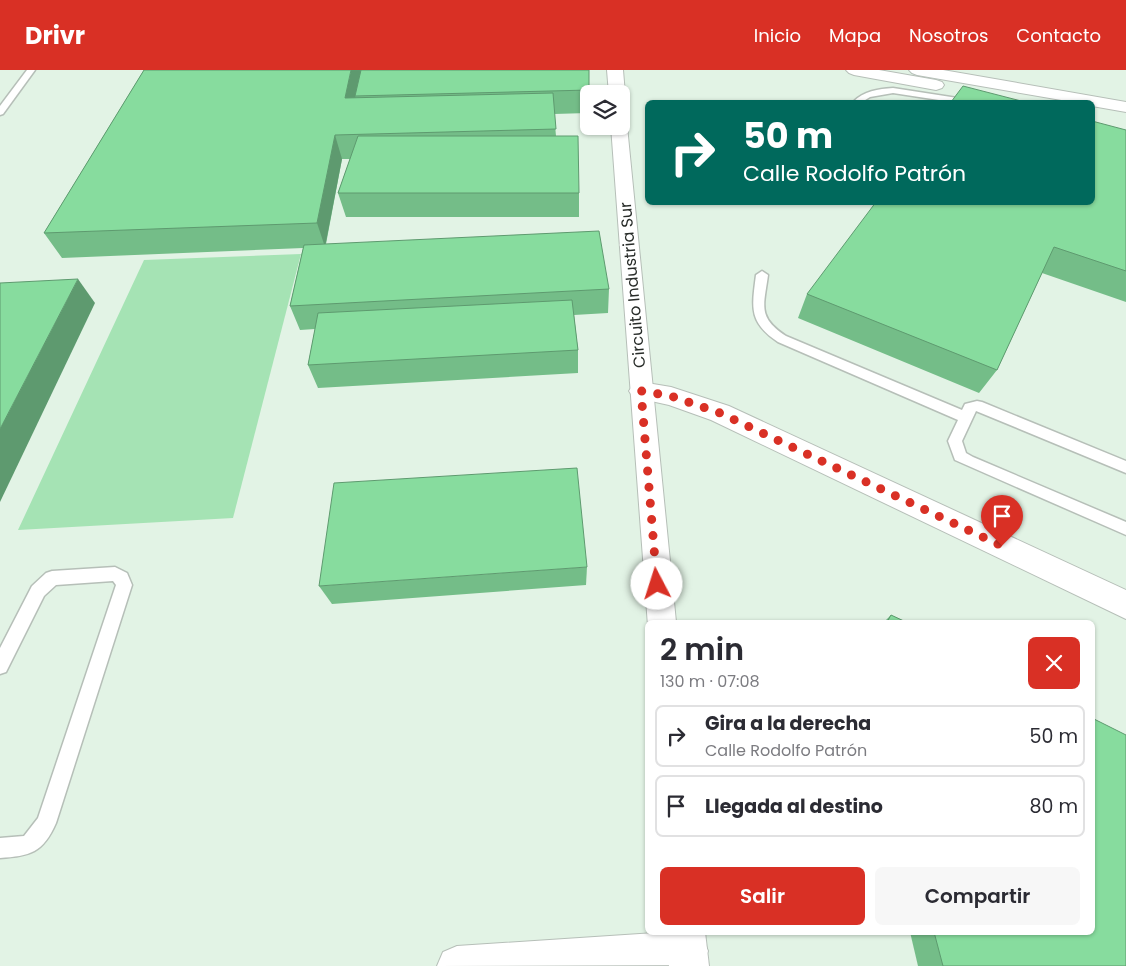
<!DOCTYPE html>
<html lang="es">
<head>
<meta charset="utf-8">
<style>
  :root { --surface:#fff; --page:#f7f7f7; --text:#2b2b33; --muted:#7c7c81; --line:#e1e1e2; --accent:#d93025 }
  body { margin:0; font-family:Poppins,sans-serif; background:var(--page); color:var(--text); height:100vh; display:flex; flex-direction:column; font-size:19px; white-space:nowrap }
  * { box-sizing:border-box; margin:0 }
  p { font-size:16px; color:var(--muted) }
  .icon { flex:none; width:28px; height:28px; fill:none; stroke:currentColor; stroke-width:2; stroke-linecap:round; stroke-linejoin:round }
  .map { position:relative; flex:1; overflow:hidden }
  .side { position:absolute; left:645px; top:550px; width:450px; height:315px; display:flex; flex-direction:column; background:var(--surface); border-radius:8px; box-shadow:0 1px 4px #0004 }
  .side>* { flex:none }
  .hud { position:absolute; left:645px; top:30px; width:450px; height:105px; border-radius:8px; box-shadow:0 1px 4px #0004; background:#00695c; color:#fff; overflow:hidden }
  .fabs { position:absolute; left:580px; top:15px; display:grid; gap:10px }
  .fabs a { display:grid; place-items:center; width:50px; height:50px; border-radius:8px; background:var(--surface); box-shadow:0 1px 4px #0004; font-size:25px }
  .pin { position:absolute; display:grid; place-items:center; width:42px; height:42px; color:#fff; margin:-51px -21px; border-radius:50% 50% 50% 0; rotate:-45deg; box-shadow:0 0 5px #0007 }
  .pin .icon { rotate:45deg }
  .me { position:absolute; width:55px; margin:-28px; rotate:355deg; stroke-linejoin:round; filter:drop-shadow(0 0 4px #0008) }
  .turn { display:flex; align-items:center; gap:18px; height:105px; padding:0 15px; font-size:22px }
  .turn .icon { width:65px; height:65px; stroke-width:2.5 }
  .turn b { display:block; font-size:35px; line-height:42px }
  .round { display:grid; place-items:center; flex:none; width:52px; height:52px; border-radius:8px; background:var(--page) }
  .head { display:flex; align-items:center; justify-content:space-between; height:85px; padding:0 15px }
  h1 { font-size:30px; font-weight:600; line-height:38px }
  .primary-button { display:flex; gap:10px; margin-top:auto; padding:10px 15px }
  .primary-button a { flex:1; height:58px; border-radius:8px; background:var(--accent); color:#fff; font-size:20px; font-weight:600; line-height:58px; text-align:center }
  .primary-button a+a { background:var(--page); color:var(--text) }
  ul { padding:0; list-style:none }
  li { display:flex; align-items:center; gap:15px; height:62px; margin:0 10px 8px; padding:0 5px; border:2px solid var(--line); border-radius:8px }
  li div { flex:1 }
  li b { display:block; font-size:19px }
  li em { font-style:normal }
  header { display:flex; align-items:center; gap:30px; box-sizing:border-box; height:70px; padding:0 25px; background:var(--accent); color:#fff }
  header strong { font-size:24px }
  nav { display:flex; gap:28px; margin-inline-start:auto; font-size:18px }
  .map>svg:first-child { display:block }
  .built { fill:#e2f3e5; fill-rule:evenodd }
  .green { fill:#a5e3b4 }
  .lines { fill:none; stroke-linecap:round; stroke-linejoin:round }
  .lane-casing { stroke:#b6bfb8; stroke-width:3 }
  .street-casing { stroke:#b6bfb8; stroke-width:2 }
  .secondary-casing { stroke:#b6bfb8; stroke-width:2 }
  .lane { fill:#fff; fill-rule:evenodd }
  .street { fill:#fff; fill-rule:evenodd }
  .secondary { fill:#fff; fill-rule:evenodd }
  .wall { fill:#74bd88 }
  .shaded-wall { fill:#5e9a6f }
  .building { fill:#87dc9e; stroke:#5e9a6f }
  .route { stroke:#d93025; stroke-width:9; stroke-dasharray:0 16.2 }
  .labels { text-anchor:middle; stroke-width:5; stroke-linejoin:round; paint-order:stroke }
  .street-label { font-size:16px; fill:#282c29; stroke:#fff }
</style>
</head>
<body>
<header>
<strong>Drivr</strong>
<nav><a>Inicio</a><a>Mapa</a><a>Nosotros</a><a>Contacto</a></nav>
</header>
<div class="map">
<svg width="1126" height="896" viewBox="0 0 1126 896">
  <rect width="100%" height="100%" fill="#f0faf2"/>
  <path class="built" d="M 0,0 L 1126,0 L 1126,896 L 0,896 ZM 589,24 L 621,24 L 621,56 L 589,56 ZM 648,32 L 1092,32 L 1092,132 L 648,132 ZM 648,552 L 1092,552 L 1092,862 L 648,862 Z"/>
  <path class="green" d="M 301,184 L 233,448 L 18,460 L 144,190 Z"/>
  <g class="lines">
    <g class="lane-casing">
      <g id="lane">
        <path d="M 27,0 L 35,0 L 3,44 L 0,45 L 0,36 Z"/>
        <path d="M 893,18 L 964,29 L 968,32 L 952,32 L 893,23 L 870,27 L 862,32 L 853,32 C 864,21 878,19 893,18 Z"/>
        <path d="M 762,201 L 768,205 C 764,236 757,247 786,266 L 962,340 L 965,334 L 977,331 L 982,332 L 1126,391 L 1126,403 L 976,341 L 962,371 L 966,383 L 973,387 L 1126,452 L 1126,465 L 955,390 L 948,371 L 958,350 L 778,272 C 748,252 752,237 756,205 Z"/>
        <path d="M 115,497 L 127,503 L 132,515 L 56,753 C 43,783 30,786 0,788 L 0,768 L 24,766 L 38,748 L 116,515 L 113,511 L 56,515 L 44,526 L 6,602 L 0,604 L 0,578 L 32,516 L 46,503 L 52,501 Z"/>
      </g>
    </g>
    <g class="street-casing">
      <g id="street">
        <path d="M 641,312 L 671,317 L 729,336 L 1126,520 L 1126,549 L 711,350 L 669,335 L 633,327 L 629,321 L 633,315 Z"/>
        <path d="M 670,862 L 691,862 L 702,867 L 708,881 L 702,895 L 437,896 L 443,882 L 457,876 Z"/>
      </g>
    </g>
    <g class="secondary-casing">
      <g id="secondary">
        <path d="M 607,0 L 623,0 L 625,24 L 623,27 L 621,24 L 609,24 Z"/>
        <path d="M 846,0 L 879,0 L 936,10 L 942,12 L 944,15 L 942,18 L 936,20 L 854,5 L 849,3 Z"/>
        <path d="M 909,0 L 943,0 L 1126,32 L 1126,42 L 1092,36 L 1092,32 L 1073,32 L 917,5 L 912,3 Z"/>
        <path d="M 621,52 L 627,56 L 676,552 L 648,552 L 648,556 L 611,56 L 621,56 Z"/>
        <path d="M 667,862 L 705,862 L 709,896 L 669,896 Z"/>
      </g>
    </g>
    <use href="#lane" class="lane"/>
    <use href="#street" class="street"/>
    <use href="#secondary" class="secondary"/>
  </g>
  <g class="wall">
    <path d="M 144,0 L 589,20 L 588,43 L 554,44 L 556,66 L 579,123 L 579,147 L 346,147 L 338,123 L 350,89 L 342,89 L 326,174 L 609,219 L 608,243 L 574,245 L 578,280 L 578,303 L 318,318 L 308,295 L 315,259 L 300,260 L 290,236 L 303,178 L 62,188 L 44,163 Z"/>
    <path d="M 1126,60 L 1126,232 L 1042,203 L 997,300 L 979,323 L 798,248 L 807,224 Z"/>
    <path d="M 587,497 L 586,515 L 332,534 L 319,516 Z"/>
    <path d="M 891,545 L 906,552 L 884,552 Z"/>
    <path d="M 910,862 L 1092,862 L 1126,896 L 918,896 Z"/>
  </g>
  <g class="shaded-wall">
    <path d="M 351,0 L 362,0 L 355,26 L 356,29 L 345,28 Z"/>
    <path d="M 335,65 L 342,89 L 325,177 L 317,153 Z"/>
    <path d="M 78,209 L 95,233 L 0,432 L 0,359 Z"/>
  </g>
  <g class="building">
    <path d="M 144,0 L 351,0 L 345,28 L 553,23 L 556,59 L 335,65 L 317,153 L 44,163 Z"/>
    <path d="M 361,0 L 589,0 L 589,20 L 355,26 Z"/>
    <path d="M 963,16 L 1025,32 L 951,32 Z"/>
    <path d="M 1092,51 L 1126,60 L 1126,201 L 1054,177 L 997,300 L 807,224 L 876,132 L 1092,132 Z"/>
    <path d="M 358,66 L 578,66 L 579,123 L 338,123 Z"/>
    <path d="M 599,161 L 609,219 L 290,236 L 304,175 Z"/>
    <path d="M 78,209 L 0,359 L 0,213 Z"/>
    <path d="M 572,230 L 578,280 L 308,295 L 318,243 Z"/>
    <path d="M 577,398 L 587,497 L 319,516 L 334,413 Z"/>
    <path d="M 891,545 L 906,552 L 887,552 Z"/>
    <path d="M 1092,648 L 1126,665 L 1126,896 L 943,896 L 934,862 L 1092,862 Z"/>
  </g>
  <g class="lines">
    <path class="route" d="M 657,514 L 641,321 L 671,326 L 720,343 L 1002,476"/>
  </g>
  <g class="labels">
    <g class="street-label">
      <text transform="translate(632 215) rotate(-95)" y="6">Circuito Industria Sur</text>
    </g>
  </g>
</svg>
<div class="fabs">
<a><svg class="icon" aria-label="layers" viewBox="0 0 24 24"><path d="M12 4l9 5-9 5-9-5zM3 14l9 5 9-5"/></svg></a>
</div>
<div class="pin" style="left:1002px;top:476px;background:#d93025"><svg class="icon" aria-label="arrive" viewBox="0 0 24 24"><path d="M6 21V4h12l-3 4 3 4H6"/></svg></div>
<svg class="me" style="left:657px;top:514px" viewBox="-20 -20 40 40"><circle r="19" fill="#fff"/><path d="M0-13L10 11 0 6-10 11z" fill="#d93025"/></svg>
<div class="hud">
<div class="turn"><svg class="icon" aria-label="right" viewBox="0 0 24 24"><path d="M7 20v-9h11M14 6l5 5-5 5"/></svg><div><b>50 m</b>Calle Rodolfo Patrón</div></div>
</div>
<section class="side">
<div class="head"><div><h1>2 min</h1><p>130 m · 07:08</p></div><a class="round" style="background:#d93025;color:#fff"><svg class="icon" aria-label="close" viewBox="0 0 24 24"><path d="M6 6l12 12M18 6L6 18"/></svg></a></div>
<ul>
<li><svg class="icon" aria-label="right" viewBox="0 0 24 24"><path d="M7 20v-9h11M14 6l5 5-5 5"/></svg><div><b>Gira a la derecha</b><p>Calle Rodolfo Patrón</p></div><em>50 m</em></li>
<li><svg class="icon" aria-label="arrive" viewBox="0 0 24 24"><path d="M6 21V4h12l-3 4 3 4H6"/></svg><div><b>Llegada al destino</b></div><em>80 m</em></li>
</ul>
<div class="primary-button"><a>Salir</a><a>Compartir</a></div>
</section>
</div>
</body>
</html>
